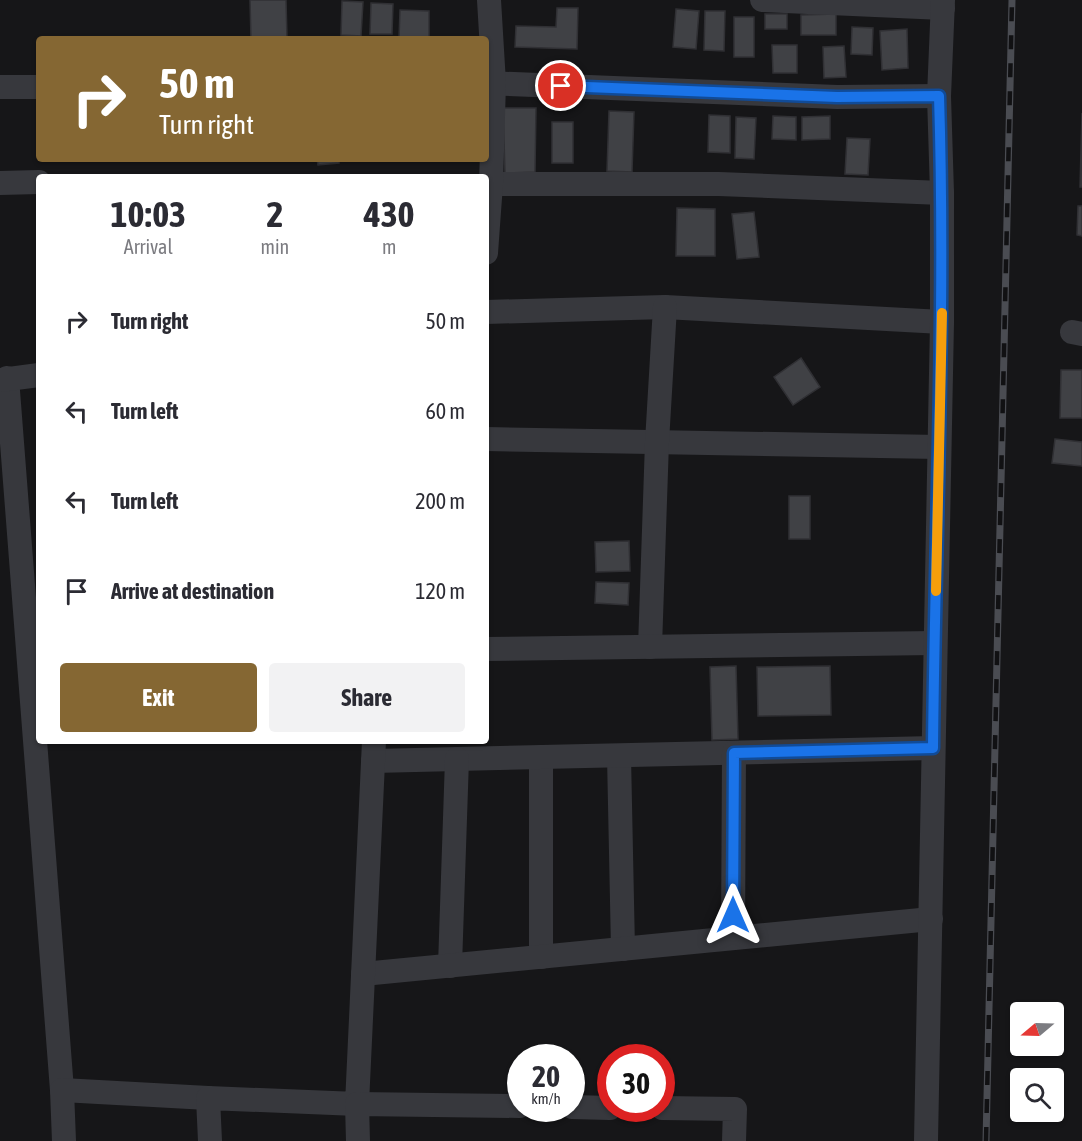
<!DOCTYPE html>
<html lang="en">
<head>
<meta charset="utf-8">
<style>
  :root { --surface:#fff; --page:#f2f2f3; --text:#2b2b33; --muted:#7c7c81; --accent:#856733 }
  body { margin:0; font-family:"Asap Condensed",sans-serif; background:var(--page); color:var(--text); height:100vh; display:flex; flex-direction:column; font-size:22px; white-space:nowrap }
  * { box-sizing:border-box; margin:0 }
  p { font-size:20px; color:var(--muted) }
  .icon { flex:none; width:33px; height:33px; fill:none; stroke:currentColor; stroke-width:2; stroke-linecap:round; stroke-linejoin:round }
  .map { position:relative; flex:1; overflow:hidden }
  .details { position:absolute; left:36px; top:174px; width:453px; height:570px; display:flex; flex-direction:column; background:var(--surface); border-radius:6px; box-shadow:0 2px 4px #0004 }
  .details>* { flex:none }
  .top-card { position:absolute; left:36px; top:36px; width:453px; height:126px; border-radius:6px; box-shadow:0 2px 4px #0004; background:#856733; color:#fff; overflow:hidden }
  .needle { width:39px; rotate:251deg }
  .fabs { position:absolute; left:1010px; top:1002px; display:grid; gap:12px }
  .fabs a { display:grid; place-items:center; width:54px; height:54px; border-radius:6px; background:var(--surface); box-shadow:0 2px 4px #0004; font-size:30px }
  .speed { position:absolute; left:507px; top:1044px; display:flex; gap:12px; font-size:30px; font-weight:700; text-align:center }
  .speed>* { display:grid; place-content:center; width:78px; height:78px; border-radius:50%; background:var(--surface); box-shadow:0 2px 4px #0004; line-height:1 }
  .speed small { font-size:15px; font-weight:400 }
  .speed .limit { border:9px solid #d22; background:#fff; color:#111 }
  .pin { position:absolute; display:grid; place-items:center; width:51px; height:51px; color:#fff; margin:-26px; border:3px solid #fff; border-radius:50%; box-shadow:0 2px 6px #0007 }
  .me { position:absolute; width:66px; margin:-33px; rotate:0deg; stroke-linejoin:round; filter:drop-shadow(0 0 4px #0008) }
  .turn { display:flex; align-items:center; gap:21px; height:126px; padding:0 24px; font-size:27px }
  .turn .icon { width:78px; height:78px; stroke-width:2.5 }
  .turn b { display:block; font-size:42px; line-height:51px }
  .eta { display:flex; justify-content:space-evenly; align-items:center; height:102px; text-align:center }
  .eta b { font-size:36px; font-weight:700; line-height:42px }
  .cta { display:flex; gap:12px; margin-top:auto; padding:12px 24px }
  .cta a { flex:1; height:69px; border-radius:6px; background:var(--accent); color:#fff; font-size:24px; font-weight:700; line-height:69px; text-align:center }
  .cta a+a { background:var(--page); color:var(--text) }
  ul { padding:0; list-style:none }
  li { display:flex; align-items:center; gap:18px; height:90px; padding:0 24px }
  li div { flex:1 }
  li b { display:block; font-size:22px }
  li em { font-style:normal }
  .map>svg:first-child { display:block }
  .building { fill:#404145; stroke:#303034; stroke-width:1.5 }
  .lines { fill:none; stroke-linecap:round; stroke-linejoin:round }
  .minor { stroke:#37383d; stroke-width:24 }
  .rail-casing { stroke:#4a4c52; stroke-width:7 }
  .rail { stroke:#111113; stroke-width:4.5; stroke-dasharray:14; stroke-linecap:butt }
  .route-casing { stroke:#114b97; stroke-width:15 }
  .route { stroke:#1a73e8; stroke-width:10 }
  .slow { stroke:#f59e0b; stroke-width:10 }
</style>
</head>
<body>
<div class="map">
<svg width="1082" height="1141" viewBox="0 0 1082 1141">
  <rect width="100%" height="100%" fill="#161618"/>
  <g class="building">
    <path d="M 250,0 L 286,0 L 287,39 L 251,39 Z"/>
    <path d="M 342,1 L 363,2 L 361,36 L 341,35 Z"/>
    <path d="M 371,3 L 393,4 L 392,34 L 370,34 Z"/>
    <path d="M 557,8 L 578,8 L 577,49 L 515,47 L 516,26 L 556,27 Z"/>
    <path d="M 676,9 L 699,11 L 696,49 L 673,47 Z"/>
    <path d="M 400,10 L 429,11 L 429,39 L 399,39 Z"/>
    <path d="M 705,11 L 725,11 L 724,51 L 704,50 Z"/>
    <rect x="765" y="14" width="22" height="15"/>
    <path d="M 836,14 L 836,35 L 801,35 L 801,15 Z"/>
    <rect x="734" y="17" width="20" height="40"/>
    <path d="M 852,27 L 873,28 L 872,55 L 851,54 Z"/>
    <path d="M 907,29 L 908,68 L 882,70 L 880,31 Z"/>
    <path d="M 772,45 L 797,45 L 797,73 L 773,73 Z"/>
    <path d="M 844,46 L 846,77 L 824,78 L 823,47 Z"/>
    <path d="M 503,108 L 536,108 L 535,172 L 505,173 Z"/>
    <path d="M 609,111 L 634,112 L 632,172 L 607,171 Z"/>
    <path d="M 1082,113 L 1082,187 L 1080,187 Z"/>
    <path d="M 709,115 L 730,116 L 730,153 L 708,152 Z"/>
    <path d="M 773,116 L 796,117 L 796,140 L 772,139 Z"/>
    <path d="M 830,116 L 830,139 L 802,140 L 802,117 Z"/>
    <path d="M 736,117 L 756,118 L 754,159 L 735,158 Z"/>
    <rect x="552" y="122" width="21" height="41"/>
    <path d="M 847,138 L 870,139 L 868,175 L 845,174 Z"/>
    <path d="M 317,159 L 339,159 L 339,163 L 318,165 Z"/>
    <path d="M 1078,206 L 1082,206 L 1082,236 L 1077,235 Z"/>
    <path d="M 677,208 L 715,209 L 715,256 L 676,256 Z"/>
    <path d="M 754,212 L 759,257 L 737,259 L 732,214 Z"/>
    <path d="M 801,358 L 820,387 L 793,405 L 774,377 Z"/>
    <path d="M 1061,370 L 1082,370 L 1082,418 L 1060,418 Z"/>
    <path d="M 1055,439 L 1082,442 L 1082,466 L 1052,463 Z"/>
    <rect x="789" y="496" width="21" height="43"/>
    <path d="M 629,541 L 630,571 L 596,572 L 595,542 Z"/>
    <path d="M 596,582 L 629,583 L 628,605 L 595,603 Z"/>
    <path d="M 736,666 L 738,739 L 712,740 L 710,667 Z"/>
    <path d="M 830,666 L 831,715 L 758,716 L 757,667 Z"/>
  </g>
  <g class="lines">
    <g class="minor">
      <path d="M 762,0 L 943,8"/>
      <path d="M 486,83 L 837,97 L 939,96"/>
      <path d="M 0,87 L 39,87"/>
      <path d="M 0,183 L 39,182"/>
      <path d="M 486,184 L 719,184 L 942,193"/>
      <path d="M 486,253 L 491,184 L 494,83 L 489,0"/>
      <path d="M 486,312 L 665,307 L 942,322"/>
      <path d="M 1072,332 L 1082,334"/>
      <path d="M 7,378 L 62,1090"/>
      <path d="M 0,380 L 39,375"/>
      <path d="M 486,439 L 939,447"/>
      <path d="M 650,647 L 657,442 L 665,307"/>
      <path d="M 486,649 L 935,643"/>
      <path d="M 619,756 L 623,949"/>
      <path d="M 541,757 L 541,957"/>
      <path d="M 373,761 L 933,748"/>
      <path d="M 733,938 L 734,753"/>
      <path d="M 450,966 L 457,759"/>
      <path d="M 363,974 L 931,919"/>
      <path d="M 572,1107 L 610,1108"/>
      <path d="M 662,1108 L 735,1109 L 734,1141"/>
      <path d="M 64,1141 L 62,1090 L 208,1098"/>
      <path d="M 210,1141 L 208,1098 L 357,1104 L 374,741"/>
      <path d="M 358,1141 L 357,1104 L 520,1106"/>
      <path d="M 926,1141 L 942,322 L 942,193 L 939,96 L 943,0"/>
    </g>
    <g class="rail-casing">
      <path id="rail" d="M 986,1141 L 1012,0"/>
    </g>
    <use href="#rail" class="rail"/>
  </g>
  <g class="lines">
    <g class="route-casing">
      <path id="route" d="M 561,86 L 837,97 L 939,96 C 946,314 935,531 933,748 L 734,753 L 733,915"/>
    </g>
    <use href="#route" class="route"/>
    <path class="slow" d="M 936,591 L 942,313"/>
  </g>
</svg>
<div class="fabs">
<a><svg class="needle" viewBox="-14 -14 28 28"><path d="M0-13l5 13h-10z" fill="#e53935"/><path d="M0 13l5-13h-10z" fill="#7c7c81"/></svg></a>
<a><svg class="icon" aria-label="search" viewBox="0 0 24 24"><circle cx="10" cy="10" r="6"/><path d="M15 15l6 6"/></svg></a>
</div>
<div class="speed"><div>20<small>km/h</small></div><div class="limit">30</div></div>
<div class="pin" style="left:561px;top:86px;background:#d93025"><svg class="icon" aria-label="arrive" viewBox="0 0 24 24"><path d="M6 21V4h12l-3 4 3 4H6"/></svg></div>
<svg class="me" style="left:733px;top:915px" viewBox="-20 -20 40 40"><path d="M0-17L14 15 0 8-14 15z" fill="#1a73e8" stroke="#fff" stroke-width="4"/></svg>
<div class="top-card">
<div class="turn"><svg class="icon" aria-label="right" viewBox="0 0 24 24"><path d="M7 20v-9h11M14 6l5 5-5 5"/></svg><div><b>50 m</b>Turn right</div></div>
</div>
<section class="details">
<div class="eta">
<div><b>10:03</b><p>Arrival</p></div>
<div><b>2</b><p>min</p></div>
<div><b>430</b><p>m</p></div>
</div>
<ul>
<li><svg class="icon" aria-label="right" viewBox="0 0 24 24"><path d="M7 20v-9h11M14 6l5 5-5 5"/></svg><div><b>Turn right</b></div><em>50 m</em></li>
<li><svg class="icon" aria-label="left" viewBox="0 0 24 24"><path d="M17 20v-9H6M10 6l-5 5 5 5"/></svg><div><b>Turn left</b></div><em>60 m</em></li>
<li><svg class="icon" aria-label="left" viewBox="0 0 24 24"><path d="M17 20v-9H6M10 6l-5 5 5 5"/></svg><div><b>Turn left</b></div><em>200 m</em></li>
<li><svg class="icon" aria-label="arrive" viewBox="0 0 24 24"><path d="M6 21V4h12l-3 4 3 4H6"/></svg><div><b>Arrive at destination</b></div><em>120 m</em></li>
</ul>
<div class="cta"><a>Exit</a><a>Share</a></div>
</section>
</div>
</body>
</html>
